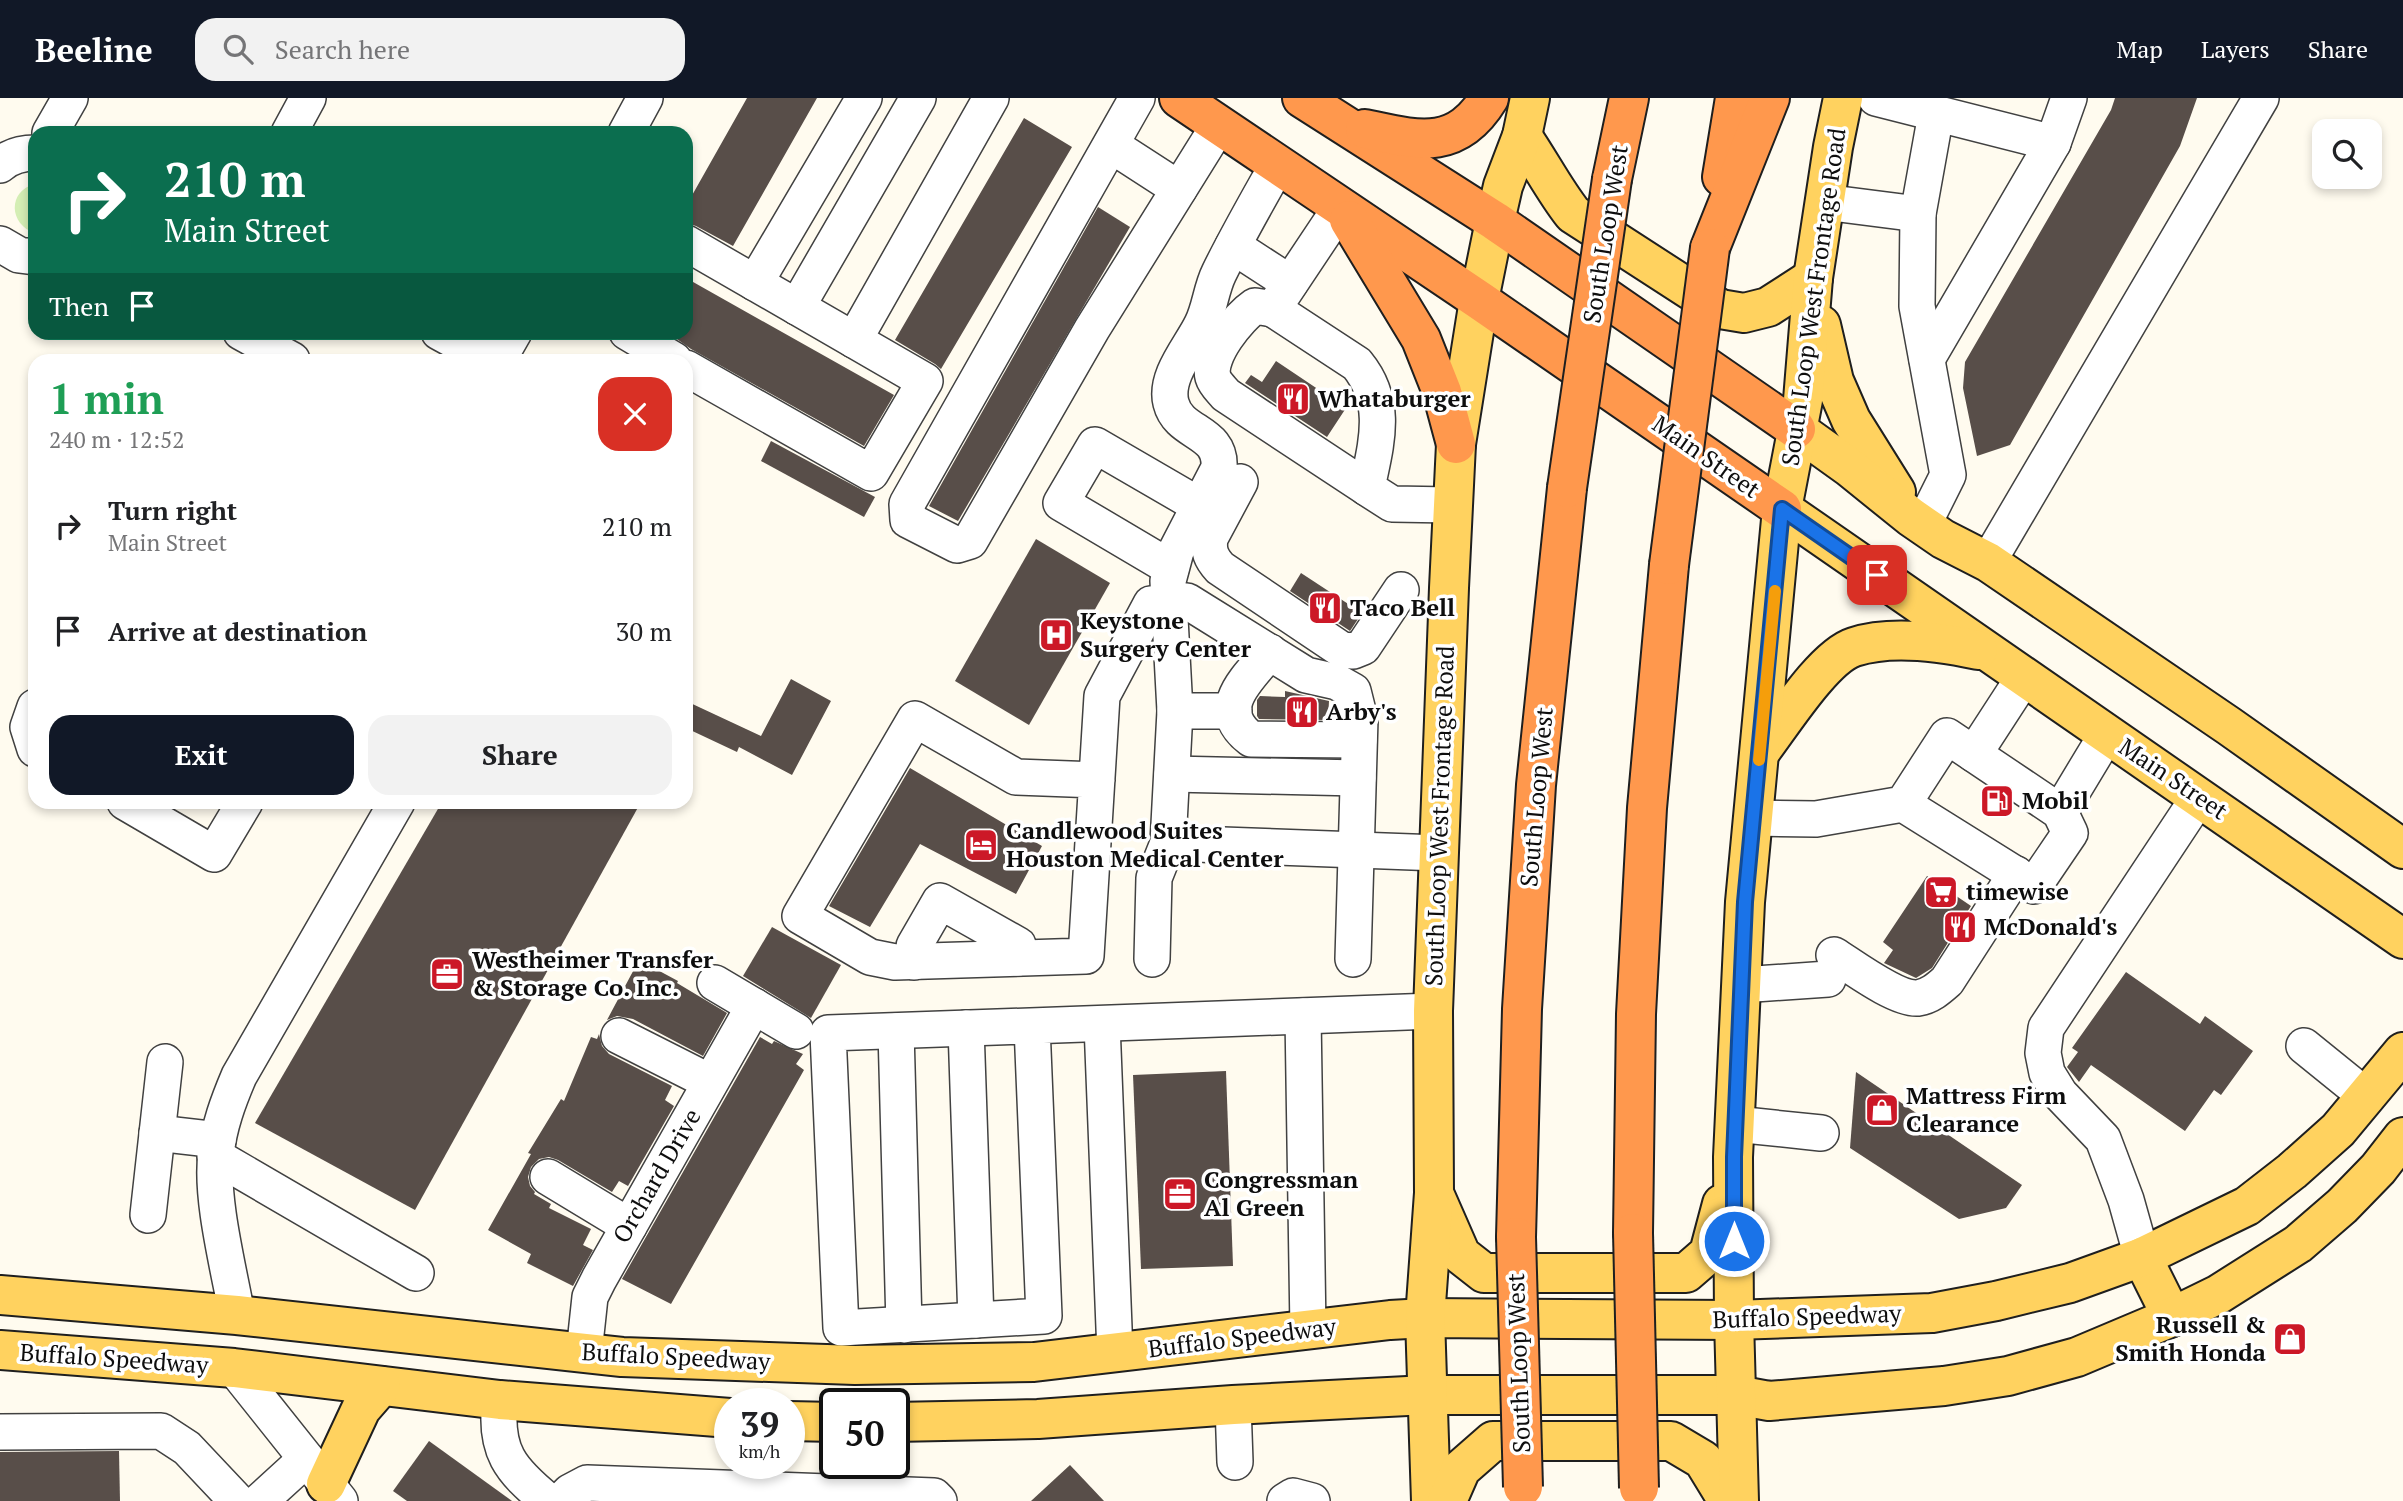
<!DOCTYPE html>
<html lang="en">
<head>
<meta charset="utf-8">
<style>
  :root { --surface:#fff; --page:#f2f2f2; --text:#202124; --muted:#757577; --accent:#111827 }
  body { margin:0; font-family:"PT Serif",serif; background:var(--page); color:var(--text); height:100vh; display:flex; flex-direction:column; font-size:26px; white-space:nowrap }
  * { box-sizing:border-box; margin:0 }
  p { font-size:23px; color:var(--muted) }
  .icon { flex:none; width:38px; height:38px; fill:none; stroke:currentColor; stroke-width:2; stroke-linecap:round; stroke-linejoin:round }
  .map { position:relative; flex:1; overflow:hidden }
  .details { position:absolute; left:28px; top:256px; width:665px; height:455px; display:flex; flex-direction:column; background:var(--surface); border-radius:21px; box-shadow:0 4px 10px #0003 }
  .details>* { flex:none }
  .hud { position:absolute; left:28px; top:28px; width:665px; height:214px; border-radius:21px; box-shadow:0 4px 10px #0003; background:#0b6e4f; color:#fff; overflow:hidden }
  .tools { position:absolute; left:2312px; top:21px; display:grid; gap:14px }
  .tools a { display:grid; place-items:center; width:70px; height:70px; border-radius:14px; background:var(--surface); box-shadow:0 4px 10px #0003; font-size:35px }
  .speed { position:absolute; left:714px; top:1290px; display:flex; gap:14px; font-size:35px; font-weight:700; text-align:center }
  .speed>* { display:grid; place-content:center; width:91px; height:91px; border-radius:50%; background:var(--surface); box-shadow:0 4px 10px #0003; line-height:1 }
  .speed small { font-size:18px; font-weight:400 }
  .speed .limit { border:4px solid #111; border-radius:10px; background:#fff; color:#111 }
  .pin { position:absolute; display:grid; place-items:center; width:60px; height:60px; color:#fff; margin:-30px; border-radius:14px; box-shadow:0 4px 10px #0006 }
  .me { position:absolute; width:77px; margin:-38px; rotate:0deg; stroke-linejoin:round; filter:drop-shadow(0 0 5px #0008) }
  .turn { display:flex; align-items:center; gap:24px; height:147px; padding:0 21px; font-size:32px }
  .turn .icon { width:91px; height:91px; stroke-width:2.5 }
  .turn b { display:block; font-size:49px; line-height:60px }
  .then { display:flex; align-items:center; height:66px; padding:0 21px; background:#0003; gap:14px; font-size:26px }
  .round { display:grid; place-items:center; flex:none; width:74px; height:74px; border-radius:21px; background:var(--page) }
  .head { display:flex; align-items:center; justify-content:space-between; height:119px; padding:0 21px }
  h1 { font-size:42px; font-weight:600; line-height:52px; color:#1e9e55 }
  .button { display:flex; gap:14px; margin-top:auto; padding:14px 21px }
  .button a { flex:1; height:80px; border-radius:21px; background:var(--accent); color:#fff; font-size:28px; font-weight:600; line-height:80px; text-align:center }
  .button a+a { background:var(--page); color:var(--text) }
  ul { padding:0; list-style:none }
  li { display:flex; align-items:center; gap:21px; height:105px; padding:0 21px }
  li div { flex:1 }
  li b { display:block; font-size:26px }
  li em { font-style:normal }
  header { display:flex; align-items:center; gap:42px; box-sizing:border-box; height:98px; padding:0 35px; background:var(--accent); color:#fff }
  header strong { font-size:33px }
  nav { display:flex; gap:38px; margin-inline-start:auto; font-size:24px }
  .search { width:490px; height:63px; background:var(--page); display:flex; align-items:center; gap:18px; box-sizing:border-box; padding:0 24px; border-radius:21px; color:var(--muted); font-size:26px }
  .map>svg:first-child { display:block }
  .green { fill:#d4eeb4 }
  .building { fill:#584e49 }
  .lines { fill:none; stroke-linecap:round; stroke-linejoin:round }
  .minor-casing { stroke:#414141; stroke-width:38 }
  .major-casing { stroke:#1f1f1f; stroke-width:42 }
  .highway-casing { stroke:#1f1f1f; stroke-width:42 }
  .minor { stroke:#fff; stroke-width:35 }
  .major { stroke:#ffd25f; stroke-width:38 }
  .highway { stroke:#ff984d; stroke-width:38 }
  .highway-bridge-casing { stroke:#1f1f1f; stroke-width:42; stroke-linecap:butt }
  .highway-bridge { stroke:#ff984d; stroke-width:38 }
  .route-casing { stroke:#114b97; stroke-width:18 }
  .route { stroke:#1a73e8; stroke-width:12 }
  .slow { stroke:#f59e0b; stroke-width:12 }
  .labels { text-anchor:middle; stroke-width:7; stroke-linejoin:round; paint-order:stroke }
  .street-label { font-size:24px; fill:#0e0e0e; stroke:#fff }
  .poi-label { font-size:24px; font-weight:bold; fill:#0e0e0e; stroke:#fff; text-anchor:start }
</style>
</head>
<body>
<header>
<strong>Beeline</strong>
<div class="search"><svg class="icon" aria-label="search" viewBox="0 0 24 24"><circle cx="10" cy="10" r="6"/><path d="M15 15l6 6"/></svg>Search here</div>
<nav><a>Map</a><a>Layers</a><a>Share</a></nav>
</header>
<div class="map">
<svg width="2403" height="1403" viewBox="0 0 2403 1403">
  <rect width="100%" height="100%" fill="#fffbef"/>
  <path class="green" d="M 35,86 L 35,135 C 9,127 7,93 35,86 Z"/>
  <g class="building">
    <path d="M 747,0 L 817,0 L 733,148 L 696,128 L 686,125 L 686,108 Z"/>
    <path d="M 2115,0 L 2197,0 L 2180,48 L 2010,347 L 1977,358 L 1963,290 L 1965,264 L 2111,12 Z"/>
    <path d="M 1024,20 L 1072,49 L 941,271 L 935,266 L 895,242 Z"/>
    <path d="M 1098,109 L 1130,129 L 958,423 L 929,408 Z"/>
    <path d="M 686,180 L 894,297 L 864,348 L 691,251 L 667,234 L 686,234 Z"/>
    <path d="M 1276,263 L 1346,310 L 1327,339 L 1245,285 L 1251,277 L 1262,284 Z"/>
    <path d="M 771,343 L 875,399 L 864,419 L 761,363 Z"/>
    <path d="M 1036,441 L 1110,485 L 1029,627 L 955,583 Z"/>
    <path d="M 1301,475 L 1362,515 L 1350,533 L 1290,493 Z"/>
    <path d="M 791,581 L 831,603 L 792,677 L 739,649 L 737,654 L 686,630 L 686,603 L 761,638 Z"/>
    <path d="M 1285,593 L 1329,603 L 1328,622 L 1259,621 L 1257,618 L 1257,602 L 1260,598 L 1285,599 Z"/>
    <path d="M 910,670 L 1042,748 L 1016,796 L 920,746 L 870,829 L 829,808 Z"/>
    <path d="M 442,704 L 641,704 L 415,1112 L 255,1025 Z"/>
    <path d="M 1927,778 L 1971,808 L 1932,870 L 1916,880 L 1884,865 L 1893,852 L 1883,844 Z"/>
    <path d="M 772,829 L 841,867 L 811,920 L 743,878 Z"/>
    <path d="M 639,862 L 678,883 L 677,885 L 727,915 L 703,958 L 633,921 L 617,918 L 607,922 Z"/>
    <path d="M 2126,874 L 2200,926 L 2205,918 L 2253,953 L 2221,997 L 2214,992 L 2185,1033 L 2091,967 L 2079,984 L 2067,969 L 2078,954 L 2072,950 Z"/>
    <path d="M 599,936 L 602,948 L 609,956 L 672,988 L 665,1002 L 674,1008 L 628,1088 L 619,1083 L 612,1094 L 558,1062 L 549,1059 L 539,1061 L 531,1069 L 528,1079 L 530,1088 L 535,1094 L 534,1096 L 551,1106 L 549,1110 L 591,1131 L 583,1147 L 593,1152 L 573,1188 L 527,1165 L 531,1156 L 488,1132 L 531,1056 L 528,1055 L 561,1001 L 564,1003 L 591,939 L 597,941 Z"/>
    <path d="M 760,939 L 772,946 L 774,943 L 803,956 L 796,966 L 804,972 L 671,1206 L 622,1181 Z"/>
    <path d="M 1226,973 L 1233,1168 L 1141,1171 L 1133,977 Z"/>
    <path d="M 1856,974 L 2022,1087 L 2006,1110 L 1959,1121 L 1850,1050 Z"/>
    <path d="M 429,1343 L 512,1403 L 407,1403 L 393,1393 Z"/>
    <path d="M 119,1353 L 120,1403 L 0,1403 L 0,1354 Z"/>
    <path d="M 1070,1367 L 1104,1403 L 1031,1403 Z"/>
  </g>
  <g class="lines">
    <g class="minor-casing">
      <g id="minor">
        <path d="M 1137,0 L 907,406 L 908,422 L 957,447 L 970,443 L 1092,231 L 1219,27"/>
        <path d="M 1876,0 L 2053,45"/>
        <path d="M 50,35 L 70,0"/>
        <path d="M 289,35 L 308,0"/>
        <path d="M 626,35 L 645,0"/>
        <path d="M 1111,47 L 1179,91"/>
        <path d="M 0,67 C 10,58 22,55 35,55"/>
        <path d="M 1824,104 L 1918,116"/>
        <path d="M 1341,109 L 1273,211 L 1357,266 C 1389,305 1376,346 1367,390 L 1392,406 L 1452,407"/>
        <path d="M 686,145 L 925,283 L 871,375 L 686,270"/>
        <path d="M 0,146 L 19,157 L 35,159"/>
        <path d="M 1233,148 L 1290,185"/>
        <path d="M 755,185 L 864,0"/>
        <path d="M 797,209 L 918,0"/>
        <path d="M 1273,211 L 1255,208 C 1239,219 1207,258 1213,279 C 1215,286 1221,291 1226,297 L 1367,390"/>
        <path d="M 241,234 L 292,262"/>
        <path d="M 439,234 L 490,262"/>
        <path d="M 627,234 L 674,262"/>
        <path d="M 854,242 L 991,0"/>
        <path d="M 1927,261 L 2053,45 L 2069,0"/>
        <path d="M 498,262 L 514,234"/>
        <path d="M 1240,384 L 1210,440 C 1208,453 1211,460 1220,470 L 1342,552 L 1353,553 L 1363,549 L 1401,492"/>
        <path d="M 1923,427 L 1948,377 L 1917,208 L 1918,116 L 1936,16"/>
        <path d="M 1988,464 L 2261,0"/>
        <path d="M 1171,470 L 1061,405 L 1095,347 L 1200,408"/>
        <path d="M 1270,554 C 1247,581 1212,611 1251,641 L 1359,642"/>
        <path d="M 35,609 L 28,629 L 35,651"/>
        <path d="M 1175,613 L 1234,613"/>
        <path d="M 1974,656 L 2024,579"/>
        <path d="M 1172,676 L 1358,680"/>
        <path d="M 1097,682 L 1016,679 L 915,621 L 800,818 L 870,859 L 895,864 L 1086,858 L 1102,598 L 1151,506 L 1187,503 L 1306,577 L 1337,584 L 1353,593 L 1360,621 L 1353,861"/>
        <path d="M 125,704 L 214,756 L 245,704"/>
        <path d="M 2060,714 L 2107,636"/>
        <path d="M 1753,720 L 1816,721 L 1903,706 L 2034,788 L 2070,735 L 2060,714 L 1947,638 L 1903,706"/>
        <path d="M 1168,745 L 1439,755"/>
        <path d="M 1834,857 C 1853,869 1897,902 1918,900 C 1930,898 1938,891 1947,883 L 2016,776"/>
        <path d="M 1152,861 L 1154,780 L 1168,745 L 1175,613 L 1168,483 L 1176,453 L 1219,370 C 1222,332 1179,337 1171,305 C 1164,278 1191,249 1202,226 C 1210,210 1211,191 1219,175 C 1237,138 1258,102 1278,66"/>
        <path d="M 914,864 L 914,848 L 940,803 L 1018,847 L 1018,860"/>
        <path d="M 715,885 L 796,933"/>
        <path d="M 1741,887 L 1828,881"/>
        <path d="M 1303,918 L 1308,1232"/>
        <path d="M 1102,926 L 1115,1255"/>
        <path d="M 1032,928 L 1044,1218 L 841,1230 L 828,935 C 1030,928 1231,921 1433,913"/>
        <path d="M 966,930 L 976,1222"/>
        <path d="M 896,933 L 904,1227"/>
        <path d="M 619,938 L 710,984"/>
        <path d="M 2304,948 L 2367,999"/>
        <path d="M 1735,1026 L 1821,1035"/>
        <path d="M 157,1035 L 218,1042"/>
        <path d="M 215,1058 L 416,1175"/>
        <path d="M 548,1079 L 629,1128"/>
        <path d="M 148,1117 L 165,964"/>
        <path d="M 2142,1159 L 2126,1102 L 2103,1041 L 2060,996 L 2047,975 L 2043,955 L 2046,930 L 2199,699"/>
        <path d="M 237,1217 C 229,1172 210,1099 216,1056 C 219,1028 228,1004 239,978 L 397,704"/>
        <path d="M 584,1255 L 590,1199 L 599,1181 L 754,908"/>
        <path d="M 234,1270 L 340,1403"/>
        <path d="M 500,1302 C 494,1353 510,1372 548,1403"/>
        <path d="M 1233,1307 L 1235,1364"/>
        <path d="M 0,1334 L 161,1333 L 187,1350 L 237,1403"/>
        <path d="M 260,1403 L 306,1361"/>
        <path d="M 561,1403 L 570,1394 L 587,1385 L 934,1398 L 939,1403"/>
        <path d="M 1285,1403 L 1293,1398 L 1312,1403"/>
      </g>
    </g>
    <g class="major-casing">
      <g id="major">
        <path d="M 1522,38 C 1540,64 1554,92 1573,116 L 1720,211 L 1744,215 L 1768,209 L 1813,180"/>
        <path d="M 1821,227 L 1834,283 L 1851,322 L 1896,394"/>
        <path d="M 1796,331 L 1849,369 L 1911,419 L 1943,441 L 1988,464 L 2229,628 L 2403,751"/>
        <path d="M 1782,411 L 2403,841"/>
        <path d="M 1760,654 C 1781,627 1823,559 1854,549 C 1891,537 1941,544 1978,552"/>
        <path d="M 1436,1100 L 1461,1157 L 1484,1175 L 1686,1175 L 1709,1155 L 1722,1106"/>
        <path d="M 2142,1159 L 2172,1219"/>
        <path d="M 0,1197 L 237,1217 L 622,1259 L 855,1267 L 1034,1264 L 1390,1222 L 1425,1220 L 1734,1222 L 1932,1215 L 1996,1203 L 2070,1185 L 2142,1159 L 2247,1108 L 2292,1073 L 2338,1032 L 2403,954"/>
        <path d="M 0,1252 L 234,1270 L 500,1302 L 730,1320"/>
        <path d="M 789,1323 L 835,1324"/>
        <path d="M 894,1324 L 1038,1321 L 1233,1307 L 1427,1297 L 1736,1297 L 1769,1303 L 1944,1288 L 2008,1278 L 2077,1259 L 2172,1219 L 2219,1196 L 2298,1146 L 2342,1108 L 2378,1071 L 2403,1039"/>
        <path d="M 326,1386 L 361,1311 L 381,1288"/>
        <path d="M 1431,1403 L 1425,1220 L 1434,1095 L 1433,913 L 1449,490 L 1456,346 L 1479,202 L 1495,123 L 1503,88 L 1522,38 L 1530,0"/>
        <path d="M 1447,1403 L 1461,1371 L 1493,1343 L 1671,1343 L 1703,1362 L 1728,1403"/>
        <path d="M 1739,1403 L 1734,1222 L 1733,1059 L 1745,804 L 1782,411 L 1803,302 L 1813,180 L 1833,49 L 1843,0"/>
      </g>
    </g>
    <g class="highway-casing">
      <g id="highway">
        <path d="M 1179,0 L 1479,202 L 1782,411"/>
        <path d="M 1302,0 L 1495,123 L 1796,331"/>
        <path d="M 1365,31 C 1417,42 1456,54 1489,0"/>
        <path d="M 1722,79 L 1735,0"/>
        <path d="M 1612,81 L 1629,0"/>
        <path d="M 1349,122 L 1421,241 L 1442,294 L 1456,346"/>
        <path d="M 1710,150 L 1770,0"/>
        <path d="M 1633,1135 L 1636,916 L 1647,710 L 1669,467"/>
        <path d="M 1516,1139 L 1522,911 L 1536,687 L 1567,390"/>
      </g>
    </g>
    <use href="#minor" class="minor"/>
    <use href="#major" class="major"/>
    <use href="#highway" class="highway"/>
    <g class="highway-bridge-casing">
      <g id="highway-bridge">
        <path d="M 1567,390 L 1612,81"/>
        <path d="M 1669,467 L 1710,150"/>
        <path d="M 1633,1135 L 1639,1390"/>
        <path d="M 1516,1139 L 1523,1389"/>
      </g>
    </g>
    <use href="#highway-bridge" class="highway-bridge"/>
  </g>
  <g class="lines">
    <g class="route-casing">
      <path id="route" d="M 1734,1143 L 1734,1059 L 1745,804 L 1782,411 L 1877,477"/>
    </g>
    <use href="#route" class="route"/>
    <path class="slow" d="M 1759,662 L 1775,493"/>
  </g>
  <defs>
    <g id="restaurant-square" transform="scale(1.75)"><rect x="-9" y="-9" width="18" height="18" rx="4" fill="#cc1827" stroke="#fff"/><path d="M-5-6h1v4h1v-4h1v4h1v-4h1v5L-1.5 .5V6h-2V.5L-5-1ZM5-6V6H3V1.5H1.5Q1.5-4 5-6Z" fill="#fff"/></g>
    <g id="hospital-square" transform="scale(1.75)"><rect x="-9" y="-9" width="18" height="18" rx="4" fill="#cc1827" stroke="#fff"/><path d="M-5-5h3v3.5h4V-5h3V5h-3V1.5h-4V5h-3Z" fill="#fff"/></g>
    <g id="fuel-square" transform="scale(1.75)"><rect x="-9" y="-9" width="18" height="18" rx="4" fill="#cc1827" stroke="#fff"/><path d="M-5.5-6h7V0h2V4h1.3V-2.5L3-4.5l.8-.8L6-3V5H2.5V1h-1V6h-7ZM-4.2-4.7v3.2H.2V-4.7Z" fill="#fff"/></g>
    <g id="hotel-square" transform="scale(1.75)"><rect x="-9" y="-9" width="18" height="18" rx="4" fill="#cc1827" stroke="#fff"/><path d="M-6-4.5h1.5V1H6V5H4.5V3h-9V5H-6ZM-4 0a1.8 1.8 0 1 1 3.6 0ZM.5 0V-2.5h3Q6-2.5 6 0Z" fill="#fff"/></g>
    <g id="supermarket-square" transform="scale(1.75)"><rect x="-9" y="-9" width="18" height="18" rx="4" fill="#cc1827" stroke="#fff"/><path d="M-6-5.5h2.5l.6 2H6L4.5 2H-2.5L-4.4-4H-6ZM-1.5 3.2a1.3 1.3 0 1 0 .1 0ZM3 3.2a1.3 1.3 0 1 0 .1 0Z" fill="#fff"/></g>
    <g id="office-square" transform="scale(1.75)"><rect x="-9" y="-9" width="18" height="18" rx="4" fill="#cc1827" stroke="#fff"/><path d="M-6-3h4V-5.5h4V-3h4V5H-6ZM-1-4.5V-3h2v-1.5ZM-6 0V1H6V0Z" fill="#fff"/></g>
    <g id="shop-square" transform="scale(1.75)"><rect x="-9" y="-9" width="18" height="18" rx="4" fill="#cc1827" stroke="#fff"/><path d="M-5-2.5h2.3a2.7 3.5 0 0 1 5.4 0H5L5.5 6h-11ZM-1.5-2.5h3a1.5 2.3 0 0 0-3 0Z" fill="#fff"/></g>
  </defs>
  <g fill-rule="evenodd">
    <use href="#restaurant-square" x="1293" y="301"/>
    <use href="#restaurant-square" x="1325" y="510"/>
    <use href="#hospital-square" x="1056" y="537"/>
    <use href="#restaurant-square" x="1302" y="614"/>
    <use href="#fuel-square" x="1997" y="703"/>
    <use href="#hotel-square" x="981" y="747"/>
    <use href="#supermarket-square" x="1941" y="794"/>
    <use href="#restaurant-square" x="1960" y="829"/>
    <use href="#office-square" x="447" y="876"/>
    <use href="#shop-square" x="1882" y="1012"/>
    <use href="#office-square" x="1180" y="1096"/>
    <use href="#shop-square" x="2290" y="1241"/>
  </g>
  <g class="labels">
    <g class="street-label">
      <text transform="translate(1606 136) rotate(-81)" y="8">South Loop West</text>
      <text transform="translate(1814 199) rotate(-82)" y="8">South Loop West Frontage Road</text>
      <text transform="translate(1706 359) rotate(35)" y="8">Main Street</text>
      <text transform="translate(2173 681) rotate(34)" y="8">Main Street</text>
      <text transform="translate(1537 699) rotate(-85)" y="8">South Loop West</text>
      <text transform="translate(1440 718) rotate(-88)" y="8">South Loop West Frontage Road</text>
      <text transform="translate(657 1078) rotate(-60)" y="8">Orchard Drive</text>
      <text transform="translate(1807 1219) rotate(-2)" y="8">Buffalo Speedway</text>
      <text transform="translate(1242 1240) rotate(-7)" y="8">Buffalo Speedway</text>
      <text transform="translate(676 1259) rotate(3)" y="8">Buffalo Speedway</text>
      <text transform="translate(114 1261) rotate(4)" y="8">Buffalo Speedway</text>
      <text transform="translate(1519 1265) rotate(-92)" y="8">South Loop West</text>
    </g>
    <g class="poi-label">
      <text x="1318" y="309">Whataburger</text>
      <text x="1350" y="518">Taco Bell</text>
      <text x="1080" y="531">Keystone<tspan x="1080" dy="28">Surgery Center</tspan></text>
      <text x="1326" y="622">Arby's</text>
      <text x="2022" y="711">Mobil</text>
      <text x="1006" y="741">Candlewood Suites<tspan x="1006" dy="28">Houston Medical Center</tspan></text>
      <text x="1966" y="802">timewise</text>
      <text x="1984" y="837">McDonald's</text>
      <text x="472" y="870">Westheimer Transfer<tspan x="472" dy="28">&amp; Storage Co. Inc.</tspan></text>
      <text x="1906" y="1006">Mattress Firm<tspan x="1906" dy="28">Clearance</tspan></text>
      <text x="1204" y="1090">Congressman<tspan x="1204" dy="28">Al Green</tspan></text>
      <text x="2266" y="1235" text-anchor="end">Russell &amp;<tspan x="2266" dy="28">Smith Honda</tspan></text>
    </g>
  </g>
</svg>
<div class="tools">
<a><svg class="icon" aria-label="search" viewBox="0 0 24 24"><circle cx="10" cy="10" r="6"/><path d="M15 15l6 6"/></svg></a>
</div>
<div class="speed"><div>39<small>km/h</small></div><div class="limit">50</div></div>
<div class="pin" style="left:1877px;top:477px;background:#d93025"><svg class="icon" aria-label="arrive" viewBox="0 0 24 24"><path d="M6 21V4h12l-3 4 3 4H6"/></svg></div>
<svg class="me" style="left:1734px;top:1143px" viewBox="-20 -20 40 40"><circle r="17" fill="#1a73e8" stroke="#fff" stroke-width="3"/><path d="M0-11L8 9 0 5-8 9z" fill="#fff"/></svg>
<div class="hud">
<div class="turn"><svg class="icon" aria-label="right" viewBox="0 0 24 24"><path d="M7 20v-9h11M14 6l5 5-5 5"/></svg><div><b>210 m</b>Main Street</div></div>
<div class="then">Then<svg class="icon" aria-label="arrive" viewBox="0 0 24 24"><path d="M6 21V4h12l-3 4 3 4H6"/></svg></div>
</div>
<section class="details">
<div class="head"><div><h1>1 min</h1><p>240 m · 12:52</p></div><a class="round" style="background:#d93025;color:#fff"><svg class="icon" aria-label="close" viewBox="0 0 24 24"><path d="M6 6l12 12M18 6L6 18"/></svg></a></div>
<ul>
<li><svg class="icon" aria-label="right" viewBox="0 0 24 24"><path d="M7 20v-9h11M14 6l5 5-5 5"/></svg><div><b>Turn right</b><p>Main Street</p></div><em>210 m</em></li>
<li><svg class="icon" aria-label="arrive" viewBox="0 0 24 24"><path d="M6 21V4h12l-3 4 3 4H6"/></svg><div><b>Arrive at destination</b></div><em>30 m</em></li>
</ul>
<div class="button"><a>Exit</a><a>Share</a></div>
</section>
</div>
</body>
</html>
